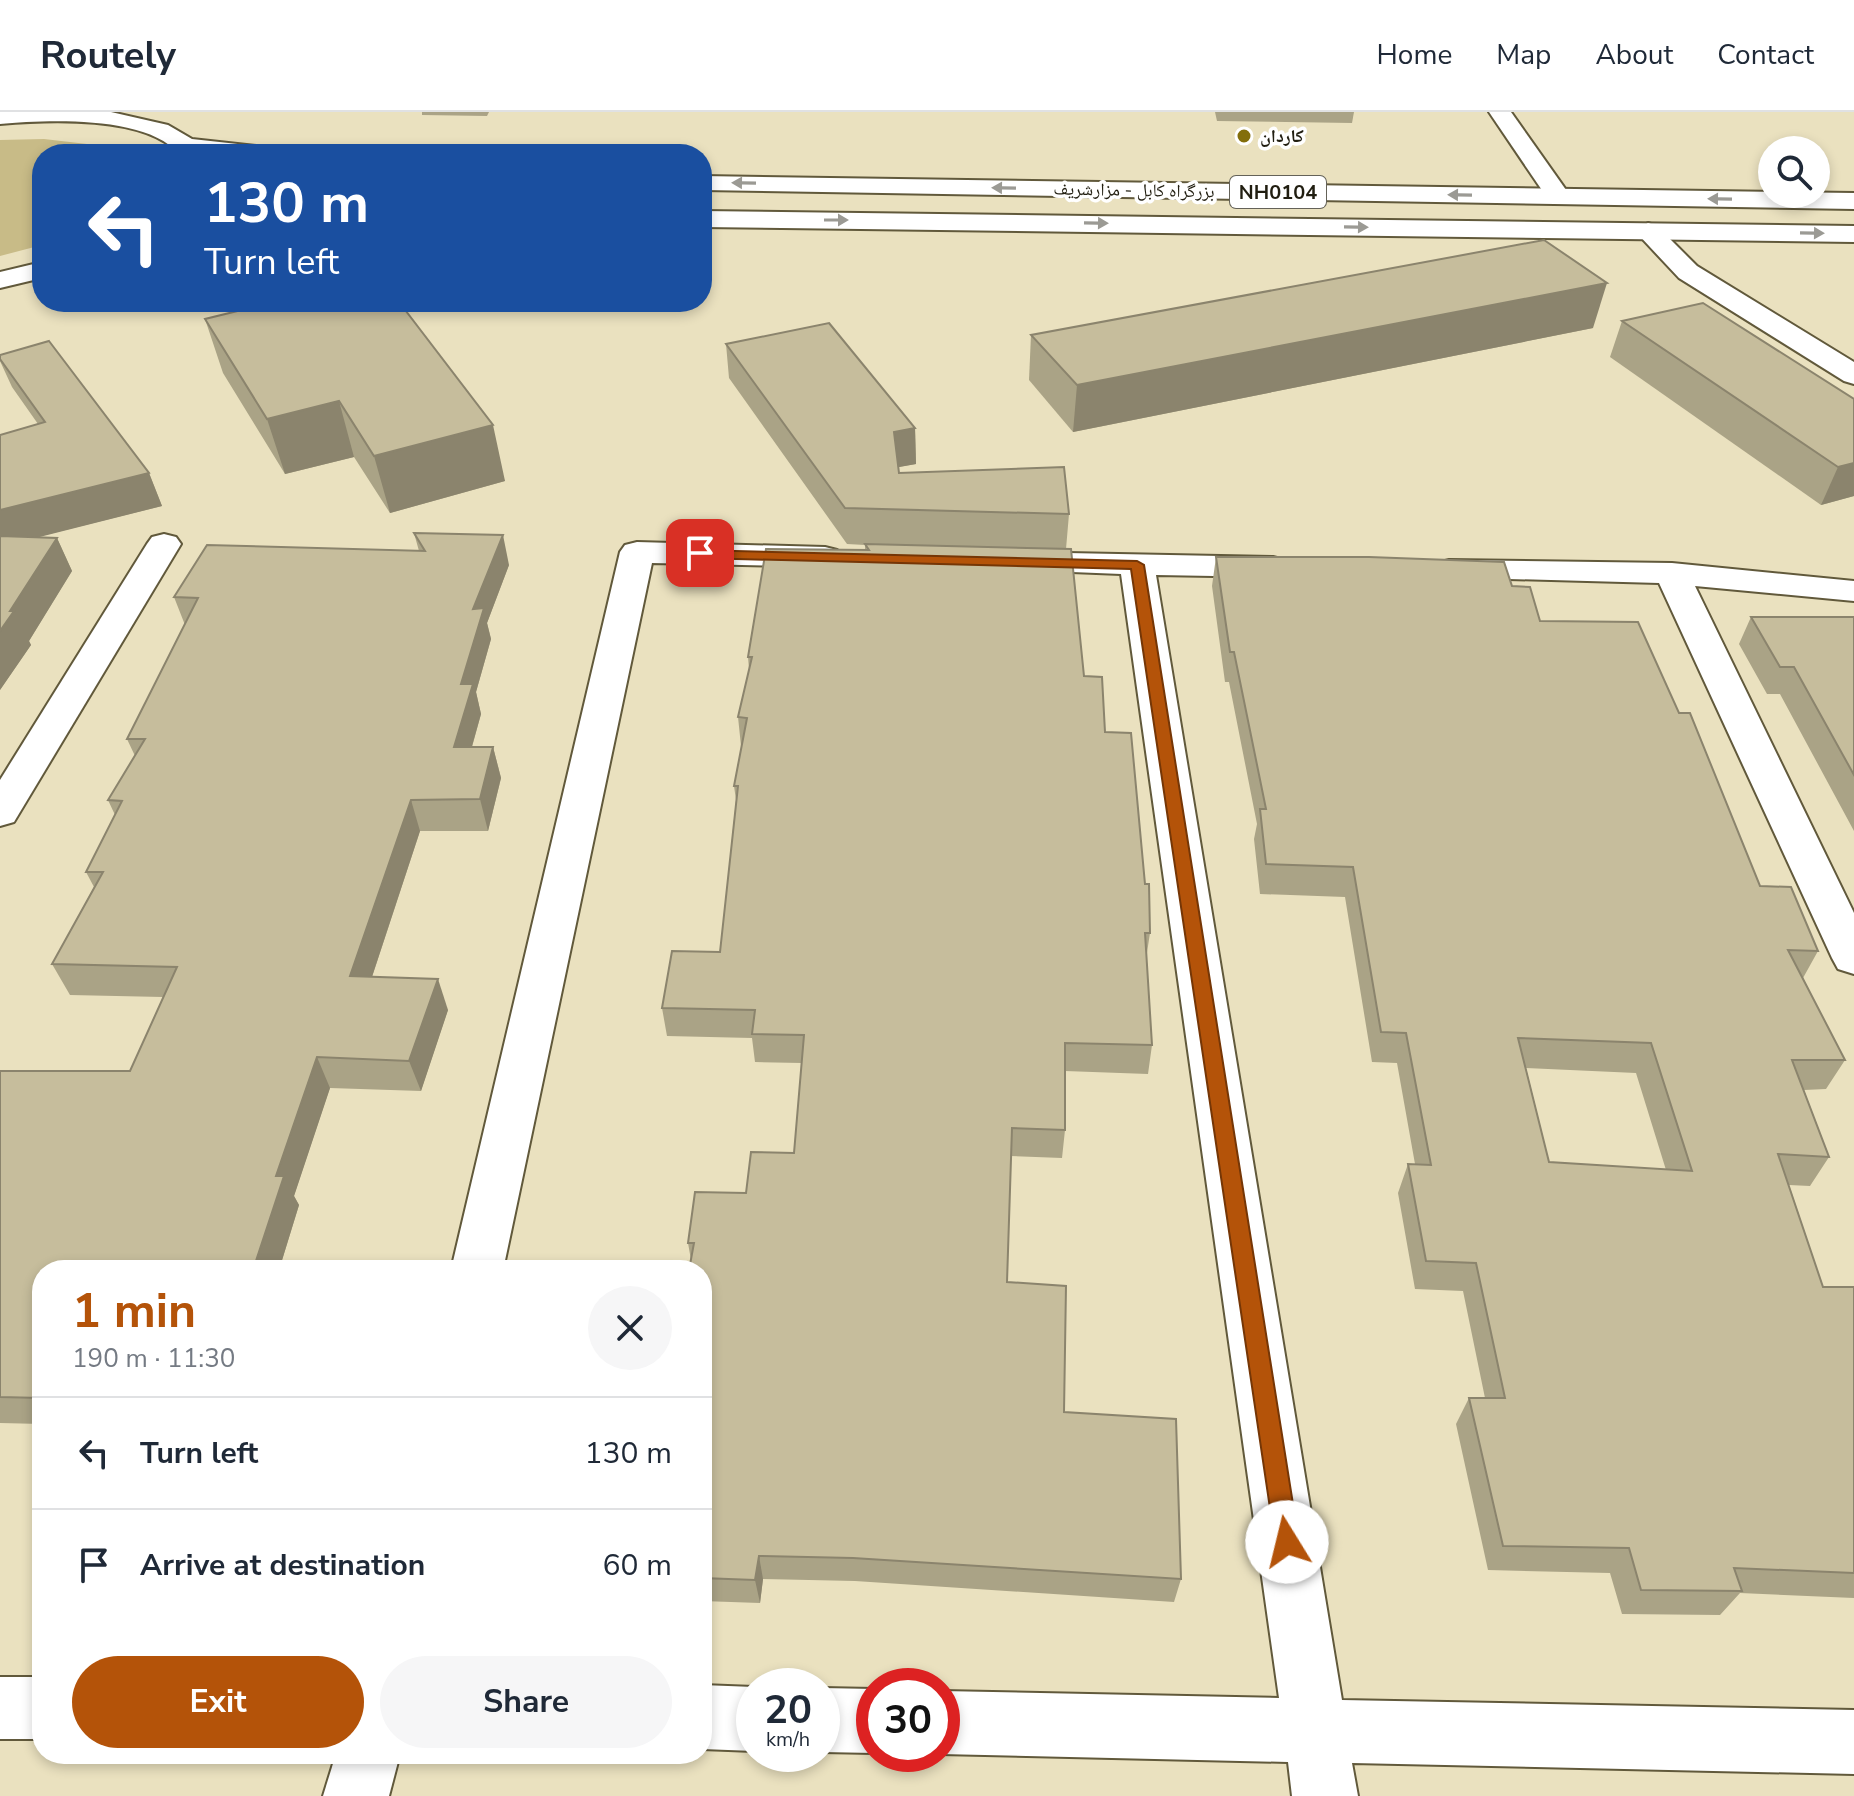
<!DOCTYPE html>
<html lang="en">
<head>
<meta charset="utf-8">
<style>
  :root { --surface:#fff; --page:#f6f6f7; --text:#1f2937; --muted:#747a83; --line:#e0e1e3; --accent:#b45309 }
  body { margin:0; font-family:"Nunito Sans","Noto Naskh Arabic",sans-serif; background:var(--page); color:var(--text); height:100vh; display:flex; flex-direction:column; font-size:30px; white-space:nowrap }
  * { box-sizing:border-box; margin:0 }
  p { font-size:26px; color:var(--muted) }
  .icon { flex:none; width:44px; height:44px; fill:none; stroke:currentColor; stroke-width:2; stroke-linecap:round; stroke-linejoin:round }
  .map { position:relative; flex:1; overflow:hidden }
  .sheet { position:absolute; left:32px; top:1148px; width:680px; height:504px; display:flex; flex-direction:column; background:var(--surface); border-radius:32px; box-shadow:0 4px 12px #0003 }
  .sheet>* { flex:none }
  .banner { position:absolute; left:32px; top:32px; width:680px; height:168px; border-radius:32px; box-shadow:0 4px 12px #0003; background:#1a4fa0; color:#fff; overflow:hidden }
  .buttons { position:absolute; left:1758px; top:24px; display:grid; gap:16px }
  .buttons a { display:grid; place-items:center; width:72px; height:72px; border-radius:50%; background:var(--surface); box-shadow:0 4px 12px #0003; font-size:40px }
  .speed { position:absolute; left:736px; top:1556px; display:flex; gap:16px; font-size:40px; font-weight:700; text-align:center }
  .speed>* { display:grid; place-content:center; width:104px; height:104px; border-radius:50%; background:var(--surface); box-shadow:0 4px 12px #0003; line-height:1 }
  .speed small { font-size:20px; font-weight:400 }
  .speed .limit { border:12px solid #d22; background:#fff; color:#111 }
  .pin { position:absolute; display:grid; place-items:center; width:68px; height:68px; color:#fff; margin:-34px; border-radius:16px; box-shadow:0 4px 12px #0006 }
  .me { position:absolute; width:88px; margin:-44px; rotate:351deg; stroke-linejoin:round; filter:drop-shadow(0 0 6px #0008) }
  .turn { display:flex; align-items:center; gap:28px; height:168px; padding:0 40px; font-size:36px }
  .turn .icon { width:104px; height:104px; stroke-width:2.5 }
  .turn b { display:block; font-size:56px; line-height:68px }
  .round { display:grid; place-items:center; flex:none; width:84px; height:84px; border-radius:42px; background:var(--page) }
  .head { display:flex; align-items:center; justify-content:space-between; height:136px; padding:0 40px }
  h1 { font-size:48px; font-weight:700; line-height:60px; color:var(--accent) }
  .button { display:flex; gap:16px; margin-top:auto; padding:16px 40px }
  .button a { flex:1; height:92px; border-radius:48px; background:var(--accent); color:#fff; font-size:32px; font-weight:700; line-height:92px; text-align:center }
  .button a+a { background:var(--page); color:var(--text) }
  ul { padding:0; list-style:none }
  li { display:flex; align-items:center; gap:24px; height:112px; padding:0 40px; border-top:2px solid var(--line) }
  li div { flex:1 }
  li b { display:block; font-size:30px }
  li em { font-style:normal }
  header { display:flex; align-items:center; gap:48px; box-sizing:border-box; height:112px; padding:0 40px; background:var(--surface); border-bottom:2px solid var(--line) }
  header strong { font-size:38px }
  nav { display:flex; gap:44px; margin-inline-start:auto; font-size:28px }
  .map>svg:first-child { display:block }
  .green { fill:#c8bb87 }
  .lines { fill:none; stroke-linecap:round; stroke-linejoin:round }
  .minor-casing { stroke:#61593b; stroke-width:4 }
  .highway-casing { stroke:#61593b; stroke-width:4 }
  .minor { fill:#fff; fill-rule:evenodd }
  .highway { fill:#fff; fill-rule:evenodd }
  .wall { fill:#aaa386; fill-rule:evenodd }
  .shaded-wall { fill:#8b846d }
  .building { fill:#c6bd9c; stroke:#8b846d; stroke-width:2; fill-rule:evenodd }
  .oneway { fill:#9b9a94 }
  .route { fill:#b45309; stroke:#753606; stroke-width:2 }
  .poi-dot { fill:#836e0b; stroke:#fff; stroke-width:3 }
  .labels { text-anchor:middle; stroke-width:7; stroke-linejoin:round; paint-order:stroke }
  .far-poi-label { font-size:18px; font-weight:bold; fill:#211e11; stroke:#fff; text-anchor:start }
  .far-street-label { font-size:18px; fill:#211e11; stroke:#fff }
  .shield { fill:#fff; stroke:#646258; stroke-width:2 }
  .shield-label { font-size:20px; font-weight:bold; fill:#211e11 }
</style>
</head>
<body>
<header>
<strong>Routely</strong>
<nav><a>Home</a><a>Map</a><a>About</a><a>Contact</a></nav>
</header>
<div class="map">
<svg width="1854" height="1684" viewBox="0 0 1854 1684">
  <rect width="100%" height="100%" fill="#eae1bf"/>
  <path class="green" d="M 44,27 L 87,32 L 115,42 L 42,42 L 42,133 L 0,144 L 0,28 Z"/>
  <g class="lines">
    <g class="minor-casing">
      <g id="minor">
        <path d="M 1489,0 L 1511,0 L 1571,85 L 1568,90 L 1550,90 Z"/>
        <path d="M 1648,111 L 1657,114 L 1697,154 L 1854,250 L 1854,272 L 1844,269 L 1679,166 L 1635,119 Z"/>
        <path d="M 164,422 L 176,425 L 181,432 L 14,710 L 0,714 L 0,668 L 147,432 L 152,425 Z"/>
        <path d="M 637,430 L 825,435 L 837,438 L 842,445 L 837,452 L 825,455 L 652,451 L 503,1158 L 451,1158 L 620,440 L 625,433 Z"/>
        <path d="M 1013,440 L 1273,445 L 1285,448 L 1290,455 L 1285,462 L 1273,465 L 1156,463 L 1342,1588 L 1854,1598 L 1854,1662 L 1352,1651 L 1358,1684 L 1292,1684 L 1288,1650 L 940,1642 L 942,1579 L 1279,1586 L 1121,462 L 1001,457 L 996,450 L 1001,443 Z"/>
        <path d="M 1449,448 L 1672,451 L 1854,469 L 1854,489 L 1695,474 L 1854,801 L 1854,862 L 1838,857 L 1832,846 L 1659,471 L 1437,465 L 1432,458 L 1437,451 Z"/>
        <rect x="0" y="1565" width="42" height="62"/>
        <path d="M 702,1573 L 754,1575 L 754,1639 L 702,1637 Z"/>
        <path d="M 822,1576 L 874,1577 L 874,1641 L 822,1640 Z"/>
        <path d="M 336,1642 L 400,1642 L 389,1684 L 323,1684 Z"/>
      </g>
    </g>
    <g class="highway-casing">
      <g id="highway">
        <path d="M 0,0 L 111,0 L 168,13 L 192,27 L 265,35 L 277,42 L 179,42 C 146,3 47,8 0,12 Z"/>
        <path d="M 702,64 L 1854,81 L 1854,97 L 702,78 Z"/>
        <path d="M 702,99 L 1854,114 L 1854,130 L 702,115 Z"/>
        <path d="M 42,150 L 42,166 L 0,176 L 0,160 Z"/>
      </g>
    </g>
    <use href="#minor" class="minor"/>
    <use href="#highway" class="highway"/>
  </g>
  <g class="wall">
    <path d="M 422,0 L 489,0 L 487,4 L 422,3 Z"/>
    <path d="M 1215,0 L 1354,0 L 1352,11 L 1217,9 Z"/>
    <path d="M 251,190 L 399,190 L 505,369 L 390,401 L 354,345 L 285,362 L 223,261 L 205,207 L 253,195 Z"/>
    <path d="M 1622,209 L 1854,287 L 1854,384 L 1821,393 L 1610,245 Z"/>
    <path d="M 1593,216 L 1073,320 L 1029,268 L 1031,223 Z"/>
    <path d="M 726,232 L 915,316 L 916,352 L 898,355 L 899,361 L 1069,402 L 1066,437 L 1084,564 L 1105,620 L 1150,821 L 1146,847 L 1152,933 L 1148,962 L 1065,959 L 1065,1018 L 1062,1046 L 1011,1044 L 1007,1170 L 1064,1300 L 1181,1467 L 1174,1490 L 855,1469 L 763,1467 L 760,1491 L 702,1489 L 702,1158 L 691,1148 L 688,1131 L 794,1041 L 802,951 L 755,950 L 752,926 L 667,924 L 662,896 L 720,840 L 736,688 L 734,674 L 742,634 L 741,634 L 738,605 L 749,557 L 748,545 L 865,438 L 865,433 L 847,432 L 729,266 Z"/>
    <path d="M 0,243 L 149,361 L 162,394 L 37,425 L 57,426 L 72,459 L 29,529 L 31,533 L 0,578 L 38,312 L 12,275 L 0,249 Z"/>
    <path d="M 414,421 L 509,453 L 487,511 L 491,527 L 476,580 L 481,602 L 472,635 L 493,635 L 501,666 L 488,719 L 420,719 L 372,865 L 448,898 L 421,979 L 330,976 L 294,1084 L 299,1093 L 279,1158 L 42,1158 L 42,1312 L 0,1311 L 0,959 L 130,959 L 163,885 L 70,883 L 52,852 L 94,775 L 86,760 L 115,703 L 108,688 L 135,644 L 127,627 L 185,513 L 174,485 L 419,439 Z"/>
    <path d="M 1216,445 L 1512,474 L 1540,509 L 1679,601 L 1760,774 L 1818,839 L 1803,866 L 1845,948 L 1826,977 L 1804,978 L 1829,1045 L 1810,1074 L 1789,1073 L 1823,1175 L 1854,1175 L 1854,1486 L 1740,1481 L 1720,1503 L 1622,1502 L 1610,1461 L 1488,1458 L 1456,1312 L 1469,1286 L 1485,1286 L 1463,1179 L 1415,1177 L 1398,1081 L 1408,1052 L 1415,1052 L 1397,951 L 1372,950 L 1345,785 L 1260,782 L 1254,727 L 1257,712 L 1229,570 L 1225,570 L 1212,474 ZM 1526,956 L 1636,961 L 1666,1058 L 1549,1050 Z"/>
    <path d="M 1751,505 L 1854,505 L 1854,719 L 1780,582 L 1767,582 L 1739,532 Z"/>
  </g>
  <g class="shaded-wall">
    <path d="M 1607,171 L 1593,216 L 1073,320 L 1077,273 Z"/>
    <path d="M 339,289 L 354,345 L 285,362 L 267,307 Z"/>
    <path d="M 493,313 L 505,369 L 390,401 L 374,344 Z"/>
    <path d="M 915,316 L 916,352 L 894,356 L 894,320 Z"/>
    <path d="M 1854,351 L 1854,384 L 1821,393 L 1838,355 Z"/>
    <path d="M 149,361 L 162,394 L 0,435 L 0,398 Z"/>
    <path d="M 503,423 L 509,453 L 487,511 L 491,527 L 476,580 L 481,602 L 463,666 L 454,635 L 461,572 L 473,497 Z"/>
    <path d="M 57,426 L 72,459 L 29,529 L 31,533 L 0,578 L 0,519 L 10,499 Z"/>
    <path d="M 493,635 L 501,666 L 488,719 L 480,687 Z"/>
    <path d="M 411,688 L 420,719 L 362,895 L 350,864 Z"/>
    <path d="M 438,867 L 448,898 L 421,979 L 409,949 Z"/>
    <path d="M 317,945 L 330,976 L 294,1084 L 299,1093 L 279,1158 L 253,1158 L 276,1064 Z"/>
    <path d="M 759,1444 L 763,1467 L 760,1491 L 755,1468 Z"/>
  </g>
  <g class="building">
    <path d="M 1544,128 L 1607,171 L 1077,273 L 1031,223 Z"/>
    <path d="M 253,190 L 399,190 L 493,313 L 374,344 L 339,289 L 267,307 L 205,207 L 254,195 Z"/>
    <path d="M 1703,191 L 1854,287 L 1854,351 L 1838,355 L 1622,209 Z"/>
    <path d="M 829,211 L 915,316 L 894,320 L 899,361 L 1064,355 L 1069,402 L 845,396 L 726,232 Z"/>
    <path d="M 49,229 L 149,361 L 0,398 L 0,323 L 45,310 L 0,247 L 0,243 Z"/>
    <path d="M 414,421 L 503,423 L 473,497 L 484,496 L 461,572 L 473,572 L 454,635 L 493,635 L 480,687 L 411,688 L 350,864 L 438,867 L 409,949 L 317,945 L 276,1064 L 284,1064 L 253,1158 L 42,1158 L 42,1286 L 0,1285 L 0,959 L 130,959 L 177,855 L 52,852 L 103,760 L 86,760 L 122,689 L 108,688 L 145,627 L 127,627 L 198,486 L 174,485 L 207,433 L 425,439 Z"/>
    <path d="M 0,424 L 57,426 L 10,499 L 14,499 L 0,519 Z"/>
    <path d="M 865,432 L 1071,437 L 1084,564 L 1102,565 L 1105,620 L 1131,621 L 1145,772 L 1149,772 L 1150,821 L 1145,821 L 1152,933 L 1065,931 L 1065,1018 L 1012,1016 L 1007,1170 L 1066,1174 L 1064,1300 L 1176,1307 L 1181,1467 L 853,1446 L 759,1444 L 755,1468 L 702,1466 L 702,1158 L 689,1158 L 694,1131 L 688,1131 L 695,1080 L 746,1081 L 751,1040 L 794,1041 L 804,923 L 752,922 L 755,898 L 662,896 L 672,839 L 720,840 L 738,674 L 734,674 L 747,606 L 738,605 L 752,545 L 748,545 L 766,437 L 869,438 Z"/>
    <path d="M 1216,445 L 1369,445 L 1504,450 L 1512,474 L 1530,475 L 1540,509 L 1638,510 L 1679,601 L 1690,601 L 1760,774 L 1791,775 L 1818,839 L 1788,838 L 1845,948 L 1792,948 L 1829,1045 L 1778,1042 L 1823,1175 L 1854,1175 L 1854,1461 L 1734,1456 L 1742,1479 L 1641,1478 L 1629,1436 L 1503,1434 L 1469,1286 L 1505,1286 L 1476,1151 L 1426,1149 L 1408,1052 L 1431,1053 L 1406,921 L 1381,920 L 1353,755 L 1266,752 L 1260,697 L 1266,697 L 1234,540 L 1230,540 ZM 1518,926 L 1651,931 L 1692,1059 L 1549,1050 Z"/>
    <path d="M 1751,505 L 1854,505 L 1854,663 L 1794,555 L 1780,555 Z"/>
  </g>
  <defs><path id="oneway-solid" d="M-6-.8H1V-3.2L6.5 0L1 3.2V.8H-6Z" transform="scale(2)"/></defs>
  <g class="oneway">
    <use href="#oneway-solid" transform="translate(744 71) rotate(-179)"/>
    <use href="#oneway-solid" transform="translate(1004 76) rotate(-179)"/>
    <use href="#oneway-solid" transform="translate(1460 83) rotate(-179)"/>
    <use href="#oneway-solid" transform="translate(1720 87) rotate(-179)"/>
    <use href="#oneway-solid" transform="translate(836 108)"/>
    <use href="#oneway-solid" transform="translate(1096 111) rotate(1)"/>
    <use href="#oneway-solid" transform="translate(1356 115) rotate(1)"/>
    <use href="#oneway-solid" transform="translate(1812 121) rotate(1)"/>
  </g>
  <path class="route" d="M 695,438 L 1137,449 L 1144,453 L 1299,1430 L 1296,1438 L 1287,1441 L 1279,1438 L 1275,1430 L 1131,457 L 700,446 L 693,441 Z"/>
  <circle class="poi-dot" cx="1244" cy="24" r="8"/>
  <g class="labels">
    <g class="far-poi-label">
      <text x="1260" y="30">کاردان</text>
    </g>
    <g class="far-street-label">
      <text transform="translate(1134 78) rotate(1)" y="6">بزرگراه کابل - مزارشریف</text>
    </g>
    <rect class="shield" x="1230" y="64" width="96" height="32" rx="6"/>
    <g class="shield-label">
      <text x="1278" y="87">NH0104</text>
    </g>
  </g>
</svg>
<div class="buttons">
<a><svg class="icon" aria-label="search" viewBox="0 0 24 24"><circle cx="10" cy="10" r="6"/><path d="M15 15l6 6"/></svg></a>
</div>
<div class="speed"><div>20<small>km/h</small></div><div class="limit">30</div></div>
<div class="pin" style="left:700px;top:441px;background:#d93025"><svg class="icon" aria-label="arrive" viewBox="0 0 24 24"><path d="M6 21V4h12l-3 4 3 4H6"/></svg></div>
<svg class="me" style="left:1287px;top:1430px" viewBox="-20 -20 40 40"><circle r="19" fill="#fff"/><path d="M0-13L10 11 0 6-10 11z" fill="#b45309"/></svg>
<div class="banner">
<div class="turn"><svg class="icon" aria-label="left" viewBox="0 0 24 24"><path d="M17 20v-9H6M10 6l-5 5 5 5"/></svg><div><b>130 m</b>Turn left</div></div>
</div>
<section class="sheet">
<div class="head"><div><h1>1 min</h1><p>190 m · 11:30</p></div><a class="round"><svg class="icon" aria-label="close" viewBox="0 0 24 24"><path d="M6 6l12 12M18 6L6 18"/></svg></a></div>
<ul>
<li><svg class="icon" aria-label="left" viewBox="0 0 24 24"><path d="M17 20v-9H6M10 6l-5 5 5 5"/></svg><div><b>Turn left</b></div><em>130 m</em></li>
<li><svg class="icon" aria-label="arrive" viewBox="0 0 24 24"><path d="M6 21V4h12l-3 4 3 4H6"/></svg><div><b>Arrive at destination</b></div><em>60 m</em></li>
</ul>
<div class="button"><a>Exit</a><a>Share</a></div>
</section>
</div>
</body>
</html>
